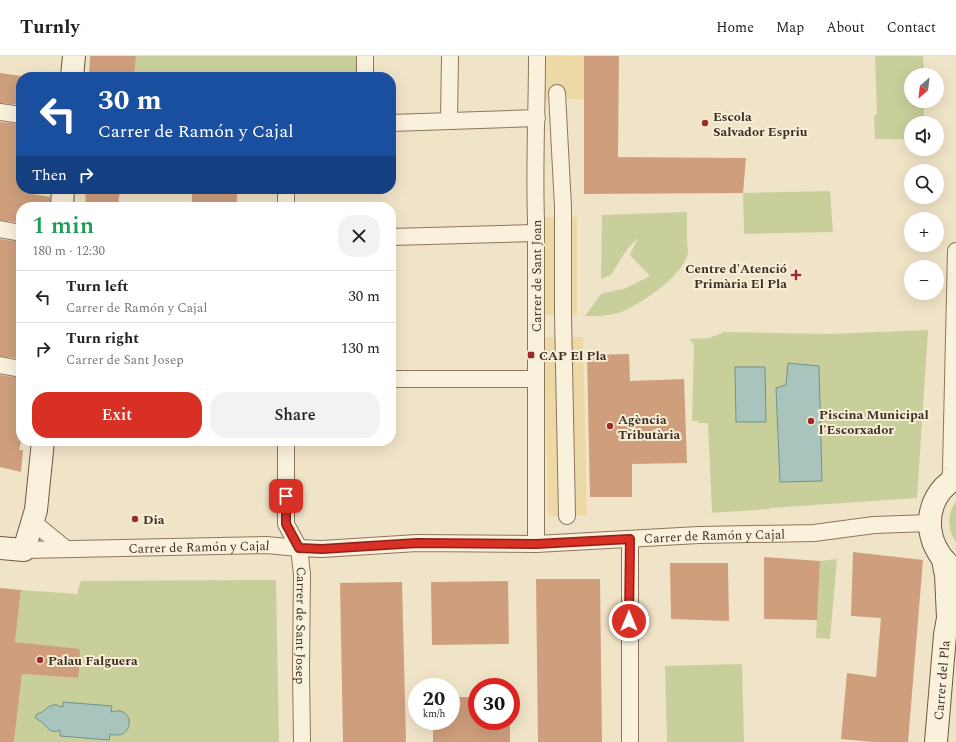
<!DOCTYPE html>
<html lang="en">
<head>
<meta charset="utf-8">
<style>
  :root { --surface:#fff; --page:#f2f2f2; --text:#222; --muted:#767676; --line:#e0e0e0; --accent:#d93025 }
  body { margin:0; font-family:Spectral,serif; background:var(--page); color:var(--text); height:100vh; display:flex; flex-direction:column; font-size:15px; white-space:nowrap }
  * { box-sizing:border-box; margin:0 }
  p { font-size:13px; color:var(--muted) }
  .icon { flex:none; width:22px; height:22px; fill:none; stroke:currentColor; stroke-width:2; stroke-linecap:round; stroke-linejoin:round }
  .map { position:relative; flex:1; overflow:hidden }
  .drawer { position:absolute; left:16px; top:146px; width:380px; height:244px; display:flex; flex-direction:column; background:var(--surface); border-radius:16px; box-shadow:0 4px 16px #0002 }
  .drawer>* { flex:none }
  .top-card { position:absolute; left:16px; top:16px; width:380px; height:122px; border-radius:16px; box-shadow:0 4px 16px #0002; background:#1a4fa0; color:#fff; overflow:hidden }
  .needle { width:26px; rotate:208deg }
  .buttons { position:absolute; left:904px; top:12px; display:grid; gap:8px }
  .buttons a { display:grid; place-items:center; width:40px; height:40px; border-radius:50%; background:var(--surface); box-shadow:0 4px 16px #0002; font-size:20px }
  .speed { position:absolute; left:408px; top:622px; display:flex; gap:8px; font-size:20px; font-weight:700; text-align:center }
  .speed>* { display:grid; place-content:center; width:52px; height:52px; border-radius:50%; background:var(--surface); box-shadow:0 4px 16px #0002; line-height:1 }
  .speed small { font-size:10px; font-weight:400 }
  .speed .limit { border:6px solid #d22; background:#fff; color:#111 }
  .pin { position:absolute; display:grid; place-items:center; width:34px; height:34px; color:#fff; margin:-17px; border-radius:8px; box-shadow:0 2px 6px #0006 }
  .me { position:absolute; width:44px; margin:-22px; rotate:0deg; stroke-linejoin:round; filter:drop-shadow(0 0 3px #0008) }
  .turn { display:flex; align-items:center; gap:14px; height:84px; padding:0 16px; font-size:18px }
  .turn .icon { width:52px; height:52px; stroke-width:2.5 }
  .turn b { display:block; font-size:28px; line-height:34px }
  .then { display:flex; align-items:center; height:38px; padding:0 16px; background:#0003; gap:8px; font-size:15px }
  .round { display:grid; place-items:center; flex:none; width:42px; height:42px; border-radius:16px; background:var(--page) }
  .summary { display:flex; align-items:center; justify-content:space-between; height:68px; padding:0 16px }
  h1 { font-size:24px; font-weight:600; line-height:30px; color:#1e9e55 }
  .primary-button { display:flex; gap:8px; margin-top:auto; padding:8px 16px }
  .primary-button a { flex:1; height:46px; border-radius:16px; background:var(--accent); color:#fff; font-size:16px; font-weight:600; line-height:46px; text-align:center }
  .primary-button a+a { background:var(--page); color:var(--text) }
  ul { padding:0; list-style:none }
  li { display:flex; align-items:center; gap:12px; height:52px; padding:0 16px; border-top:1px solid var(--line) }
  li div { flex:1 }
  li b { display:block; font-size:15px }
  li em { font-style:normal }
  header { display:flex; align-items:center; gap:24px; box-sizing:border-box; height:56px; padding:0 20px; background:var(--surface); border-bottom:1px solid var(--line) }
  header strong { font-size:19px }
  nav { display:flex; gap:22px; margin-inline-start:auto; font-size:14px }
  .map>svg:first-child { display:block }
  .green { fill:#c9cf9b }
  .sand { fill:#ecd9a5 }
  .water { fill:#a9c4bc; stroke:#6f938a }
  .building { fill:#cf9f7d }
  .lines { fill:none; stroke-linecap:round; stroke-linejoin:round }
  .street-casing { stroke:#8d765c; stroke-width:18 }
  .secondary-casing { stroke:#6f573f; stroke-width:24 }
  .street { stroke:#faf1dc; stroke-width:16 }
  .secondary { stroke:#faf1dc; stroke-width:22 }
  .route-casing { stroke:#8d1f18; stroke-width:10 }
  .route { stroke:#d93025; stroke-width:7 }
  .poi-dot { fill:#9e2a2b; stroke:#f7eed8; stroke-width:1.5 }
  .labels { text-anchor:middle; stroke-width:4; stroke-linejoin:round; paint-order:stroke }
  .poi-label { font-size:13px; font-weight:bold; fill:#3d2e20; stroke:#f7eed8; text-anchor:start }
  .street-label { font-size:13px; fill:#3d2e20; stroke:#f7eed8 }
</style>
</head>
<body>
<header>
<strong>Turnly</strong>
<nav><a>Home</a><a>Map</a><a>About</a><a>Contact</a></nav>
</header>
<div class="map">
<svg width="956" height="686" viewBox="0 0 956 686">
  <rect width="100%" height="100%" fill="#f0e4c8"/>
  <g class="green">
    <path d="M 136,0 L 358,0 L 357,21 L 134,21 Z"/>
    <path d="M 875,0 L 923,0 L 924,19 L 911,19 L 911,45 L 924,45 L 924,67 L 911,67 L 911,83 L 875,83 L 874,59 L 886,59 L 877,59 Z"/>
    <path d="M 830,135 L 833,176 L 744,178 L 743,137 Z"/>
    <path d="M 687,156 C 687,166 687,175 687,184 C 687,188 688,192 688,196 C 684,220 639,250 618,257 C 607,260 596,260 585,260 L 601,238 L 626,232 L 650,220 L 630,199 L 638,182 L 627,193 L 611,219 L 601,223 L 602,159 Z"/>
    <path d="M 928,274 L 917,442 L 771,452 L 771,453 L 710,457 L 712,456 L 708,367 L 698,367 L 698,365 L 692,365 L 694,288 L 689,283 L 709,282 L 725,276 L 829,278 Z"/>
    <path d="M 956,445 L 956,487 C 947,473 947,458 956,445 Z"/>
    <path d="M 837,503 L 830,583 L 816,582 L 820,505 Z"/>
    <path d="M 276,524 L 279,686 L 14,686 L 22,618 L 77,622 L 79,615 L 80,594 L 15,586 L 21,534 L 78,538 L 78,533 L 81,525 Z"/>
    <path d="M 742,608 L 744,686 L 667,686 L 665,610 Z"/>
  </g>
  <g class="sand">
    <path d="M 537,0 L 584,0 L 584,43 L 537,42 Z"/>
    <rect x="544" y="161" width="33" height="98"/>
    <path d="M 544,281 L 583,281 L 587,459 L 548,460 Z"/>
  </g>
  <g class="water">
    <path d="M 788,307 L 819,310 L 822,425 L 780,426 L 776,332 L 786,329 Z"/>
    <path d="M 735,311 L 765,311 L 766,366 L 736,366 Z"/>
    <path d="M 63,646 L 112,650 L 111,656 C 136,648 135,686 110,678 L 109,684 L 60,680 L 60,674 C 52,678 48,673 43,667 C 41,665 37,664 35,661 L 37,658 C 45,656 48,648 56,649 C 58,649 60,651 63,651 Z"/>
  </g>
  <g class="building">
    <path d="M 90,0 L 136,0 L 134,21 L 89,21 Z"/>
    <path d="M 584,0 L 619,0 L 618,101 L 746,102 L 743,137 L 584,138 Z"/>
    <path d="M 0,17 L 21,20 L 21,49 L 0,47 Z"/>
    <path d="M 0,66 L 21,68 L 21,111 L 19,125 L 21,125 L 21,133 L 25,133 L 25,137 L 50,141 L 50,151 L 21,151 L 21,167 L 0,164 Z"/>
    <path d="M 86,133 L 120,133 L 118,151 L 85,151 Z"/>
    <rect x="192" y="133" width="45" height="18"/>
    <path d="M 0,183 L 21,186 L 21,303 L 0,300 Z"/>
    <path d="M 629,298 L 630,325 L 684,323 L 687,407 L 632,408 L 632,441 L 590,441 L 587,299 Z"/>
    <path d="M 0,319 L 21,322 L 21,386 L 19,394 L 23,394 L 21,416 L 0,411 Z"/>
    <path d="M 853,496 L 923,504 L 908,686 L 874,686 L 841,683 L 847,617 L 876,621 L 881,562 L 851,560 Z"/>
    <path d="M 764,501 L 820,505 L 817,564 L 764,563 Z"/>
    <path d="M 670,507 L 728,507 L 729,565 L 671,563 Z"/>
    <path d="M 536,523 L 600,523 L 602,686 L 538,686 Z"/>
    <path d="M 508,525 L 509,588 L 432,589 L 431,526 Z"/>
    <path d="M 402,526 L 406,686 L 343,686 L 340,527 Z"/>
    <path d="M 0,532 L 21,534 L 15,586 L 80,593 L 79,615 L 78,622 L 22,618 L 14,686 L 0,686 Z"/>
    <path d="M 451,641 L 477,641 L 477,665 L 510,665 L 510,686 L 433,686 L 433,665 L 451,665 Z"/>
  </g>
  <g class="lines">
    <g class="street-casing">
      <g id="street">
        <path d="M 365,21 L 365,0"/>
        <path d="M 557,37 L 563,151 L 563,259 L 567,460"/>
        <path d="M 0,56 L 21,59"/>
        <path d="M 449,65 L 450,0"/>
        <path d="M 391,67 L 537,62"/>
        <path d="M 286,133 L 286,151"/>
        <path d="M 0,173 L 21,177"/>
        <path d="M 391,181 L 535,177"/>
        <path d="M 0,309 L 21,313"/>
        <path d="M 391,323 L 536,323"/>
        <path id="s1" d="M 286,385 L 286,468 L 299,492 L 302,518 L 301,613 L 302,686"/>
        <path d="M 950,426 L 951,413 L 956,195"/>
        <path d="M 33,466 L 66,493"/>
        <path d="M 630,483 L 630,686"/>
        <path d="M 536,488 L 536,164 C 534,109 537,55 537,0"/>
        <path id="s2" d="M 24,494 L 266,489 L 299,492 L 322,493 L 417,487 L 536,488 L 699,479 L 814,477 L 874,469 L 930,467"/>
      </g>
    </g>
    <g class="secondary-casing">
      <g id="secondary">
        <path d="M 72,21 L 74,0"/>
        <path d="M 62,151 L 63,133"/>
        <path d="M 0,492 L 24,494 L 36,454 L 43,385"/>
        <path d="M 954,513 C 922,490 921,442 956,422"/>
        <path id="s3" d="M 936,686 L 945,579 L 948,562 L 946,519 L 943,504"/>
      </g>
    </g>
    <use href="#street" class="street"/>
    <use href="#secondary" class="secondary"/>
  </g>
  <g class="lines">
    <g class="route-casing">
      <path id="route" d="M 286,440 L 286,468 L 299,492 L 322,493 L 417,487 L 536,488 L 630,483 L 629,565"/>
    </g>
    <use href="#route" class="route"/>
  </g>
  <g class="poi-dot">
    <circle cx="705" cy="67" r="4"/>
    <path d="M794 213h4v4h4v4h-4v4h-4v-4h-4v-4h4z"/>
    <rect x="527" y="295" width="8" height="8" rx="2"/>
    <circle cx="811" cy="365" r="4"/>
    <circle cx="610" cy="370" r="4"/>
    <circle cx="135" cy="463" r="4"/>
    <circle cx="40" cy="604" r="4"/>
  </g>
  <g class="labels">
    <g class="poi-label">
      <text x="713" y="65">Escola<tspan x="713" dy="15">Salvador Espriu</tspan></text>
      <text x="787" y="217" text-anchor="end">Centre d'Atenció<tspan x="787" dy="15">Primària El Pla</tspan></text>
      <text x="539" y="304">CAP El Pla</text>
      <text x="819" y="363">Piscina Municipal<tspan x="819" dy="15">l'Escorxador</tspan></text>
      <text x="618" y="368">Agència<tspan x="618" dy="15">Tributària</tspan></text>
      <text x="143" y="468">Dia</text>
      <text x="48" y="609">Palau Falguera</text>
    </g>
    <g class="street-label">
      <text transform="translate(536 220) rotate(-90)" y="5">Carrer de Sant Joan</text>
      <text dy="5" stroke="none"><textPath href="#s2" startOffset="691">Carrer de Ramón y Cajal</textPath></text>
      <text dy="5" stroke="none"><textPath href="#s2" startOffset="175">Carrer de Ramón y Cajal</textPath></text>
      <text dy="5" stroke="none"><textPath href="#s1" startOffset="188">Carrer de Sant Josep</textPath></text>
      <text dy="5" stroke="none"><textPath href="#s3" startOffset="62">Carrer del Pla</textPath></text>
    </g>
  </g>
</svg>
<div class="buttons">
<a><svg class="needle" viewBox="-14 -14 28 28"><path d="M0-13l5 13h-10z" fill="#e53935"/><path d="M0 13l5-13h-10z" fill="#767676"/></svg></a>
<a><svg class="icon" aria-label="sound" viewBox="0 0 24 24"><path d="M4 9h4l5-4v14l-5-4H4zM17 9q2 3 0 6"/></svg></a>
<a><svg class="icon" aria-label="search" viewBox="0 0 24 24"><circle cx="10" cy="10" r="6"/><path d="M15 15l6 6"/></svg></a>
<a>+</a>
<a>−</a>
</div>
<div class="speed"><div>20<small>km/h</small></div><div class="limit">30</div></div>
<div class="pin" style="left:286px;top:440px;background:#d93025"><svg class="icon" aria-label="arrive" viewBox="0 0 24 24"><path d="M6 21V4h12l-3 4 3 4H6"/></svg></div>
<svg class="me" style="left:629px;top:565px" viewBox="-20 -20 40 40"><circle r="17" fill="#d93025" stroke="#fff" stroke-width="3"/><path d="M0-11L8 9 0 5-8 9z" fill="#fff"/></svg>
<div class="top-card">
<div class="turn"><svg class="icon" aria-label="left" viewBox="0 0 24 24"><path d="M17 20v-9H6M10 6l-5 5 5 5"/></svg><div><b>30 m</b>Carrer de Ramón y Cajal</div></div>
<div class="then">Then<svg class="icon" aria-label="right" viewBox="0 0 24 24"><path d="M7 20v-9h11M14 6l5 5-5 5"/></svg></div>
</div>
<section class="drawer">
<div class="summary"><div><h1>1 min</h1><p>180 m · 12:30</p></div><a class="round"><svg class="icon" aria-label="close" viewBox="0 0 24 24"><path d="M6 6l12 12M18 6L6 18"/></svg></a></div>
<ul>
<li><svg class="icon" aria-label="left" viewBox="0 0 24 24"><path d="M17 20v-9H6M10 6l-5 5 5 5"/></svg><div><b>Turn left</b><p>Carrer de Ramón y Cajal</p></div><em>30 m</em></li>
<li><svg class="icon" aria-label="right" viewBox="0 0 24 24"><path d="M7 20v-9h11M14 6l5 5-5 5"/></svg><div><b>Turn right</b><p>Carrer de Sant Josep</p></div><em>130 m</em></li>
</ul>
<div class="primary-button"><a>Exit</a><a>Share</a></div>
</section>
</div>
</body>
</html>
